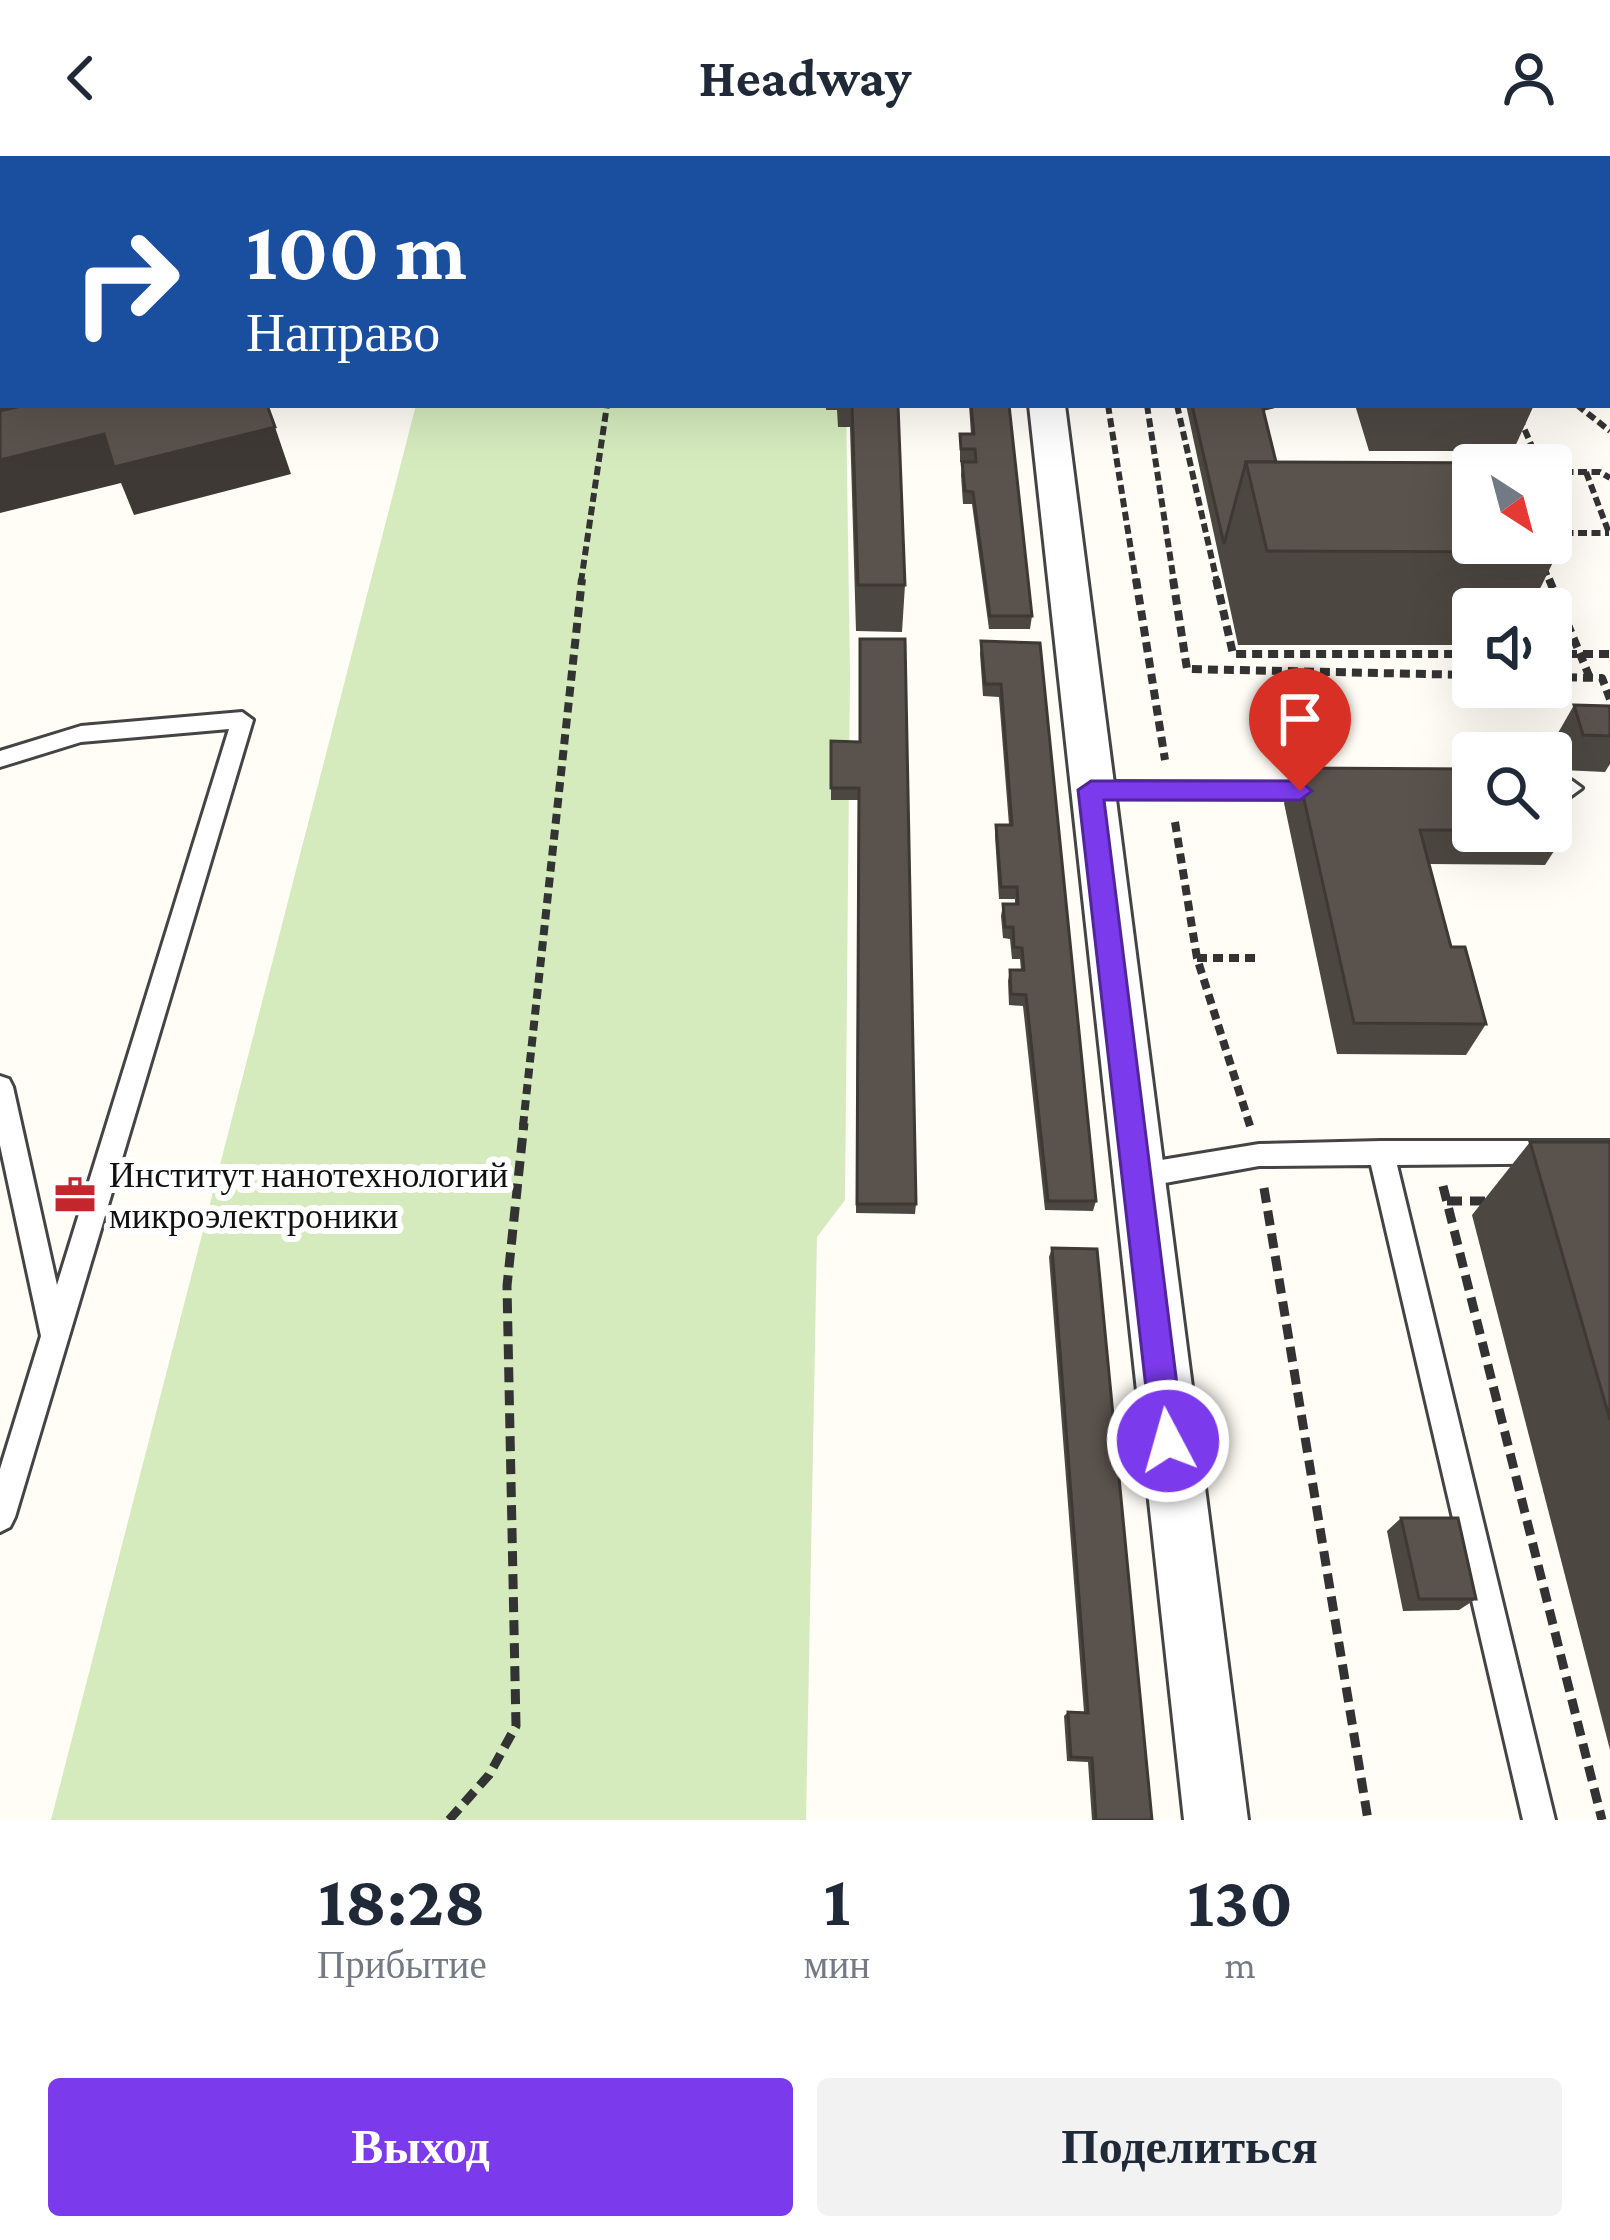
<!DOCTYPE html>
<html lang="ru">
<head>
<meta charset="utf-8">
<style>
  :root { --surface:#fff; --page:#f2f2f3; --text:#1f2937; --muted:#747a83; --accent:#7c3aed }
  body { margin:0; font-family:"Crimson Pro",serif; background:var(--page); color:var(--text); height:100vh; display:flex; flex-direction:column; font-size:45px; white-space:nowrap }
  * { box-sizing:border-box; margin:0 }
  p { font-size:39px; color:var(--muted) }
  .icon { flex:none; width:66px; height:66px; fill:none; stroke:currentColor; stroke-width:2; stroke-linecap:round; stroke-linejoin:round }
  .map { position:relative; height:1664px; overflow:hidden }
  .details { display:flex; flex-direction:column; background:var(--surface); flex:1 }
  .details>* { flex:none }
  .guide { position:absolute; left:0px; top:0px; width:1611px; height:252px; box-shadow:0 12px 48px #0002; background:#1a4fa0; color:#fff; overflow:hidden }
  .needle { width:78px; rotate:144deg }
  .tools { position:absolute; left:1452px; top:288px; display:grid; gap:24px }
  .tools a { display:grid; place-items:center; width:120px; height:120px; border-radius:12px; background:var(--surface); box-shadow:0 12px 48px #0002; font-size:60px }
  .pin { position:absolute; display:grid; place-items:center; width:102px; height:102px; color:#fff; margin:-123px -51px; border-radius:50% 50% 50% 0; rotate:-45deg; box-shadow:0 0 12px #0007 }
  .pin .icon { rotate:45deg }
  .me { position:absolute; width:132px; margin:-66px; rotate:354deg; stroke-linejoin:round; filter:drop-shadow(0 0 9px #0008) }
  .turn { display:flex; align-items:center; gap:42px; height:252px; padding:0 48px; font-size:54px }
  .turn .icon { width:156px; height:156px; stroke-width:2.5 }
  .turn b { display:block; font-size:84px; line-height:102px }
  .eta { display:flex; justify-content:space-evenly; align-items:center; height:204px; text-align:center }
  .eta b { font-size:72px; font-weight:700; line-height:84px }
  .action { display:flex; gap:24px; margin-top:auto; padding:24px 48px }
  .action a { flex:1; height:138px; border-radius:12px; background:var(--accent); color:#fff; font-size:48px; font-weight:700; line-height:138px; text-align:center }
  .action a+a { background:var(--page); color:var(--text) }
  header { display:flex; justify-content:space-between; align-items:center; height:156px; padding:0 48px; background:var(--surface); font-size:54px; font-weight:700 }
  .map>svg:first-child { display:block }
  .green { fill:#d5ebbd }
  .lines { fill:none; stroke-linecap:round; stroke-linejoin:round }
  .lane-casing { stroke:#444; stroke-width:6 }
  .street-casing { stroke:#444; stroke-width:6 }
  .path-far2 { stroke:#333; stroke-width:6; stroke-dasharray:9 4.5; stroke-linecap:butt }
  .path-far1 { stroke:#333; stroke-width:8; stroke-dasharray:10 6; stroke-linecap:butt }
  .path { stroke:#333; stroke-width:9; stroke-dasharray:15 8; stroke-linecap:butt }
  .lane { fill:#fff; fill-rule:evenodd }
  .street { fill:#fff; fill-rule:evenodd }
  .wall { fill:#4d4742 }
  .shaded-wall { fill:#3f3936 }
  .building { fill:#5a524d; stroke:#3f3936; stroke-width:3 }
  .route { fill:#7c3aed; stroke:#51269a; stroke-width:3 }
  .labels { text-anchor:middle; stroke-width:12; stroke-linejoin:round; paint-order:stroke }
  .poi-label { font-size:36px; fill:#111; stroke:#fff; text-anchor:start }
</style>
</head>
<body>
<header><svg class="icon" aria-label="back" viewBox="0 0 24 24"><path d="M15 5l-7 7 7 7"/></svg>Headway<svg class="icon" aria-label="person" viewBox="0 0 24 24"><circle cx="12" cy="8" r="4"/><path d="M4 21q1-7 8-7t8 7"/></svg></header>
<div class="map">
<svg width="1610" height="1664" viewBox="0 0 1610 1664">
  <rect width="100%" height="100%" fill="#fffdf5"/>
  <path class="green" d="M 416,249 L 846,249 L 850,517 L 845,1044 L 817,1081 L 806,1664 L 51,1664 Z"/>
  <g class="lines">
    <g class="lane-casing">
      <g id="lane">
        <rect x="1608" y="216" width="2" height="11"/>
        <path d="M 242,556 L 253,564 L 15,1361 L 10,1371 L 0,1376 L 0,1313 L 41,1180 L 0,989 L 0,920 L 9,923 L 13,931 L 57,1129 L 229,573 L 81,586 L 0,611 L 0,595 L 81,570 Z"/>
        <path d="M 1551,624 L 1571,624 L 1582,632 L 1571,640 L 1551,640 Z"/>
        <path d="M 1091,626 L 1317,627 L 1328,635 L 1317,643 L 1091,642 L 1080,634 Z"/>
        <path d="M 1381,985 L 1610,985 L 1610,1007 L 1397,1009 L 1555,1664 L 1523,1664 L 1371,1009 L 1259,1010 L 1137,1032 L 1128,1028 L 1124,1020 L 1128,1012 L 1137,1008 L 1259,988 Z"/>
      </g>
    </g>
    <g class="street-casing">
      <g id="street">
        <rect x="1002" y="0" width="32" height="3"/>
        <path d="M 1029,249 L 1065,249 L 1248,1664 L 1184,1664 Z"/>
      </g>
    </g>
    <g class="path-far2">
      <path d="M 1108,249 L 1136,426"/>
      <path d="M 1147,249 L 1174,426"/>
      <path d="M 1177,249 L 1217,426"/>
      <path d="M 1514,249 L 1540,309"/>
      <path d="M 1577,249 L 1610,275"/>
      <path d="M 1551,316 L 1600,316 L 1610,322"/>
      <path d="M 1586,316 L 1609,377"/>
      <path d="M 1551,377 L 1609,377"/>
      <path d="M 1544,411 L 1550,426"/>
      <path d="M 581,426 L 607,249"/>
    </g>
    <g class="path-far1">
      <path d="M 1136,423 L 1165,604"/>
      <path d="M 1173,423 L 1187,513 L 1473,519"/>
      <path d="M 1216,423 L 1233,498 L 1473,498"/>
      <path d="M 1549,423 L 1590,522"/>
      <path d="M 1551,498 L 1610,498"/>
      <path d="M 1551,521 L 1602,522 L 1610,543"/>
      <path d="M 1175,666 L 1197,802 L 1250,970"/>
      <path d="M 1197,802 L 1258,802"/>
      <path d="M 523,970 L 582,423"/>
    </g>
    <g class="path">
      <path d="M 1443,1030 L 1602,1664"/>
      <path d="M 1264,1032 L 1368,1664"/>
      <path d="M 1447,1045 L 1487,1045"/>
      <path d="M 449,1664 L 489,1619 L 516,1570 L 507,1130 L 524,967"/>
    </g>
    <use href="#lane" class="lane"/>
    <use href="#street" class="street"/>
  </g>
  <g class="wall">
    <path d="M 246,0 L 325,0 L 324,3 L 247,3 Z"/>
    <rect x="936" y="0" width="51" height="3"/>
    <path d="M 1608,35 L 1610,35 L 1610,153 L 1608,152 Z"/>
    <path d="M 826,249 L 898,249 L 905,429 L 902,476 L 856,475 L 850,271 L 838,271 L 837,254 L 826,254 Z"/>
    <path d="M 969,249 L 1009,249 L 1032,460 L 1030,473 L 989,473 L 972,348 L 963,348 L 961,319 L 962,306 L 974,306 L 960,306 L 960,278 L 971,278 Z"/>
    <path d="M 1186,249 L 1287,249 L 1263,255 L 1276,306 L 1558,396 L 1530,453 L 1473,453 L 1473,489 L 1238,489 Z"/>
    <path d="M 1355,249 L 1534,249 L 1513,295 L 1369,295 Z"/>
    <path d="M 981,485 L 1040,487 L 1096,1045 L 1093,1055 L 1045,1054 L 1023,850 L 1009,849 L 1008,825 L 1010,814 L 1021,814 L 1020,803 L 1012,803 L 1010,783 L 1003,782 L 1001,760 L 1003,748 L 1015,748 L 1015,743 L 999,743 L 995,680 L 996,669 L 1009,669 L 999,541 L 983,540 L 980,498 Z"/>
    <path d="M 1280,525 L 1332,572 L 1318,607 L 1275,607 L 1267,561 Z"/>
    <path d="M 1574,549 L 1610,550 L 1610,608 L 1605,616 L 1562,614 L 1554,584 Z"/>
    <path d="M 831,585 L 859,586 L 916,1048 L 915,1058 L 856,1057 L 858,644 L 831,644 Z"/>
    <path d="M 1297,612 L 1567,675 L 1545,709 L 1429,708 L 1451,791 L 1486,868 L 1466,899 L 1337,898 L 1284,647 Z"/>
    <path d="M 1530,986 L 1610,986 L 1610,1594 L 1472,1059 Z"/>
    <path d="M 1052,1092 L 1152,1664 L 1092,1664 L 1088,1606 L 1067,1605 L 1064,1560 L 1068,1556 L 1084,1556 L 1049,1101 Z"/>
    <path d="M 1401,1362 L 1476,1443 L 1459,1454 L 1403,1455 L 1387,1375 Z"/>
  </g>
  <g class="shaded-wall">
    <path d="M 3,30 L 3,118 L 0,118 L 0,31 Z"/>
    <path d="M 0,220 L 3,220 L 3,249 L 103,249 L 0,274 Z"/>
    <path d="M 1259,249 L 1287,249 L 1257,256 Z"/>
    <path d="M 275,271 L 291,318 L 134,359 L 121,327 L 0,357 L 0,304 L 104,278 Z"/>
  </g>
  <g class="building">
    <path d="M 0,0 L 63,0 L 64,3 L 3,3 L 3,30 L 0,31 Z"/>
    <path d="M 130,0 L 167,0 L 168,3 L 131,3 Z"/>
    <rect x="846" y="0" width="42" height="3"/>
    <rect x="955" y="0" width="32" height="3"/>
    <path d="M 1608,35 L 1610,35 L 1610,103 L 1608,101 Z"/>
    <path d="M 3,41 L 3,77 L 0,78 L 0,42 Z"/>
    <path d="M 3,102 L 3,220 L 0,220 L 0,103 Z"/>
    <path d="M 25,249 L 267,249 L 275,271 L 114,311 L 104,278 L 0,304 L 0,255 Z"/>
    <path d="M 852,249 L 898,249 L 905,429 L 858,429 Z"/>
    <path d="M 971,249 L 1009,249 L 1032,460 L 990,460 L 973,336 L 965,335 L 962,306 L 976,306 L 975,293 L 961,293 L 960,278 L 974,278 Z"/>
    <path d="M 1192,249 L 1262,249 L 1276,306 L 1246,306 L 1224,388 Z"/>
    <path d="M 1246,306 L 1524,307 L 1525,309 L 1473,309 L 1473,387 L 1551,387 L 1551,377 L 1558,396 L 1267,395 Z"/>
    <path d="M 860,483 L 905,483 L 916,1048 L 857,1048 L 859,632 L 831,632 L 831,585 L 860,586 Z"/>
    <path d="M 981,485 L 1040,487 L 1096,1045 L 1048,1045 L 1026,839 L 1011,838 L 1010,814 L 1024,814 L 1022,792 L 1014,791 L 1013,771 L 1005,771 L 1003,748 L 1018,748 L 1017,731 L 1001,731 L 996,669 L 1012,669 L 1001,528 L 985,528 Z"/>
    <path d="M 1280,525 L 1322,526 L 1332,572 L 1288,571 Z"/>
    <path d="M 1574,549 L 1610,550 L 1610,580 L 1583,579 Z"/>
    <path d="M 1297,612 L 1473,613 L 1473,674 L 1420,674 L 1451,791 L 1465,791 L 1486,868 L 1354,867 Z"/>
    <path d="M 1551,629 L 1567,675 L 1551,675 Z"/>
    <path d="M 1530,986 L 1610,986 L 1610,1264 Z"/>
    <path d="M 1052,1092 L 1097,1093 L 1152,1664 L 1096,1664 L 1092,1602 L 1071,1601 L 1068,1556 L 1088,1557 Z"/>
    <path d="M 1401,1362 L 1458,1362 L 1476,1443 L 1419,1443 Z"/>
  </g>
  <path class="route" d="M 1091,625 L 1300,625 L 1312,635 L 1300,644 L 1104,644 L 1184,1285 L 1180,1297 L 1168,1301 L 1157,1297 L 1152,1285 L 1078,634 Z"/>
  <defs>
    <g id="office-bare" transform="scale(3.24)"><path d="M-6-3h4V-5.5h4V-3h4V5H-6ZM-1-4.5V-3h2v-1.5ZM-6 0V1H6V0Z" fill="#c4262e" stroke="#fff" stroke-width="2.5" paint-order="stroke"/></g>
  </defs>
  <g fill-rule="evenodd">
    <use href="#office-bare" x="75" y="1039"/>
  </g>
  <g class="labels">
    <g class="poi-label">
      <text x="109" y="1031">Институт нанотехнологий<tspan x="109" dy="41">микроэлектроники</tspan></text>
    </g>
  </g>
</svg>
<div class="tools">
<a><svg class="needle" viewBox="-14 -14 28 28"><path d="M0-13l5 13h-10z" fill="#e53935"/><path d="M0 13l5-13h-10z" fill="#747a83"/></svg></a>
<a><svg class="icon" aria-label="sound" viewBox="0 0 24 24"><path d="M4 9h4l5-4v14l-5-4H4zM17 9q2 3 0 6"/></svg></a>
<a><svg class="icon" aria-label="search" viewBox="0 0 24 24"><circle cx="10" cy="10" r="6"/><path d="M15 15l6 6"/></svg></a>
</div>
<div class="pin" style="left:1300px;top:635px;background:#d93025"><svg class="icon" aria-label="arrive" viewBox="0 0 24 24"><path d="M6 21V4h12l-3 4 3 4H6"/></svg></div>
<svg class="me" style="left:1168px;top:1285px" viewBox="-20 -20 40 40"><circle r="17" fill="#7c3aed" stroke="#fff" stroke-width="3"/><path d="M0-11L8 9 0 5-8 9z" fill="#fff"/></svg>
<div class="guide">
<div class="turn"><svg class="icon" aria-label="right" viewBox="0 0 24 24"><path d="M7 20v-9h11M14 6l5 5-5 5"/></svg><div><b>100 m</b>Направо</div></div>
</div>
</div>
<section class="details">
<div class="eta">
<div><b>18:28</b><p>Прибытие</p></div>
<div><b>1</b><p>мин</p></div>
<div><b>130</b><p>m</p></div>
</div>
<div class="action"><a>Выход</a><a>Поделиться</a></div>
</section>
</body>
</html>
